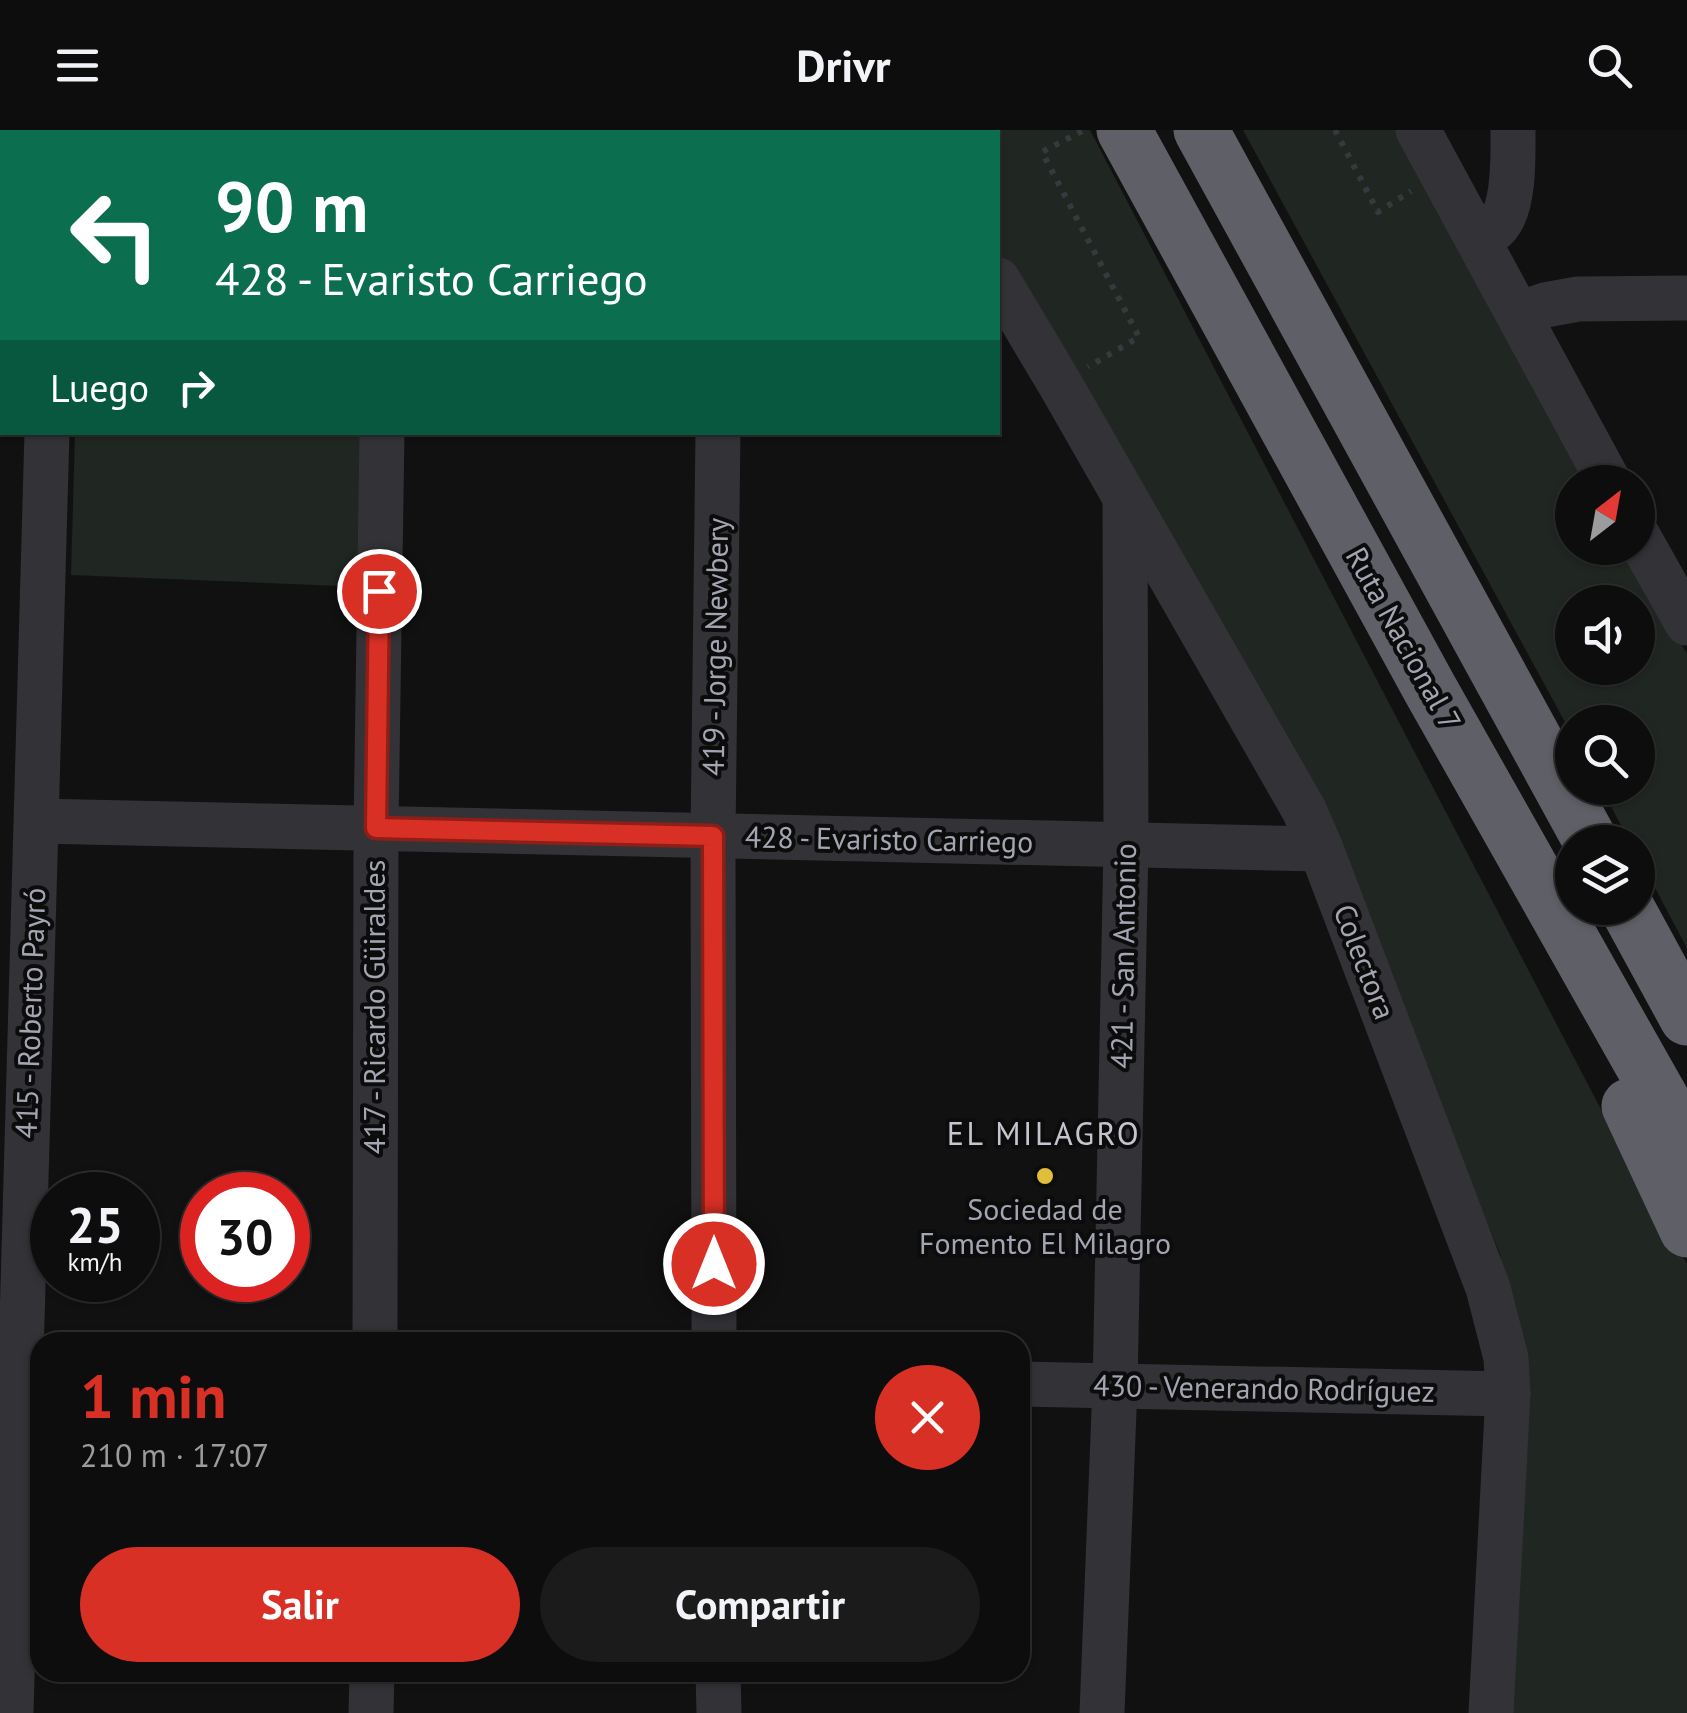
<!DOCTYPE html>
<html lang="es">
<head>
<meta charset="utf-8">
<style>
  :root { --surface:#0d0d0e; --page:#1b1b1c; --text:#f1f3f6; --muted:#9a9c9e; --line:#2d2d2e; --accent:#d93025 }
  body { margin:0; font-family:"PT Sans",sans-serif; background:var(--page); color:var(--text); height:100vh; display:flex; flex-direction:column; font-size:38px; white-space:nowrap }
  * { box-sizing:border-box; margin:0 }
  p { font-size:32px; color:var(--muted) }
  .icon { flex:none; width:55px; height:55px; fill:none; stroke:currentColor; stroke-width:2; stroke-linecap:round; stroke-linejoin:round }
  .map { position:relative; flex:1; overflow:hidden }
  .details { position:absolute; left:30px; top:1202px; width:1000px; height:350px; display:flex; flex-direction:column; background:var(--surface); border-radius:30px; box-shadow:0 2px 8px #0004,0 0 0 2px var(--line) }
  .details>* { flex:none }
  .hud { position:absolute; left:0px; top:0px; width:1000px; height:305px; box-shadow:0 2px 8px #0004,0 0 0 2px var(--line); background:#0b6e4f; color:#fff; overflow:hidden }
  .needle { width:65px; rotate:31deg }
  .fabs { position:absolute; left:1555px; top:335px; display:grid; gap:20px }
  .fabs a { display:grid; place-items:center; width:100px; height:100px; border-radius:50%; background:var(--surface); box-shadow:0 2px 8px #0004,0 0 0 2px var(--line); font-size:50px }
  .speed { position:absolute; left:30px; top:1042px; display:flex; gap:20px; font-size:50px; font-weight:700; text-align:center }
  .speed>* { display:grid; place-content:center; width:130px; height:130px; border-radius:50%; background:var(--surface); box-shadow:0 2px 8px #0004,0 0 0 2px var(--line); line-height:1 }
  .speed small { font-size:25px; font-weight:400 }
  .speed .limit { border:15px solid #d22; background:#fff; color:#111 }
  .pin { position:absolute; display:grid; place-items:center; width:85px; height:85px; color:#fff; margin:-42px; border:5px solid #fff; border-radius:50%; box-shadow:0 2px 10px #0007 }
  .me { position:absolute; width:110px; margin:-55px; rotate:0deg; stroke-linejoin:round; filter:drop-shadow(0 0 8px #0008) }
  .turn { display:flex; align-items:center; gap:35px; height:210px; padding:0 50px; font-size:45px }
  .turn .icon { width:130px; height:130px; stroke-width:2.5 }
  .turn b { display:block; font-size:70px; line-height:85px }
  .then { display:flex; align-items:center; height:95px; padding:0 50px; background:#0003; gap:20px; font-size:38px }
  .round { display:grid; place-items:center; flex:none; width:105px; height:105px; border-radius:52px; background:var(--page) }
  .headline { display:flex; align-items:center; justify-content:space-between; height:170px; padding:0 50px }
  h1 { font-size:60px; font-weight:700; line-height:75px; color:var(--accent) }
  .cta { display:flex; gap:20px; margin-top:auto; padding:20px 50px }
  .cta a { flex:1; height:115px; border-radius:60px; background:var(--accent); color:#fff; font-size:40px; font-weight:700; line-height:115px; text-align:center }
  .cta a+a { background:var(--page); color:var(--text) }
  header { display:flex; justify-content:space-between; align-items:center; height:130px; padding:0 50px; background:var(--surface); font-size:45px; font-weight:700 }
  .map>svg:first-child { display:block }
  .green { fill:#202621; fill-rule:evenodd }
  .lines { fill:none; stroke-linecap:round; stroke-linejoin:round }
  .path { stroke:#38393e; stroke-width:6; stroke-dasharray:5 8; stroke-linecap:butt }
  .minor { stroke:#323237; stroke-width:45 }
  .highway { stroke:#5f6067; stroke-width:55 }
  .route-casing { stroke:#8d1f18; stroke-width:25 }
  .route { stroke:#d93025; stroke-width:18 }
  .poi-dot { fill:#e1bd3a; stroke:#0c0c0d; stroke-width:4 }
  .labels { text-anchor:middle; stroke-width:8; stroke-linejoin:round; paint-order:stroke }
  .street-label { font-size:30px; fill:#a3a6b2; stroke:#0c0c0d }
  .poi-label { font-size:30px; fill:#a3a6b2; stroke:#0c0c0d }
  .neighbourhood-label { font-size:32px; letter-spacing:2.5px; fill:#c4c5ce; stroke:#0c0c0d }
</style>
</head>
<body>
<header><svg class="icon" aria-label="menu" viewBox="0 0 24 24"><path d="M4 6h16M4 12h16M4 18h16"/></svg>Drivr<svg class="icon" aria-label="search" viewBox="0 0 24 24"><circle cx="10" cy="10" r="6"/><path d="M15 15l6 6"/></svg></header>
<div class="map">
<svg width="1687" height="1583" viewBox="0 0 1687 1583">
  <rect width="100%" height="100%" fill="#111112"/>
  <g class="green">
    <path d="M 918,0 L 1090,0 L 1665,1102 L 1687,1133 L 1687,1583 L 1507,1583 L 1524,1252 L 1500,1124 L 1316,679 L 998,146 L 998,2 L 919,2 Z"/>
    <path d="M 1243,0 L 1396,0 L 1592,352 L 1572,352 L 1572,418 L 1628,418 L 1687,524 L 1687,818 L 1638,726 L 1638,712 L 1630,712 L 1601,658 L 1638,658 L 1638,592 L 1572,592 L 1572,605 ZM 1572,472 L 1638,472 L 1638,538 L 1572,538 Z"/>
    <path d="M 75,303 L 367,303 L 364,457 L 71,445 Z"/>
  </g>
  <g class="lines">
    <g class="path">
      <path d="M 1335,0 L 1378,82 L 1411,61"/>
      <path d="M 1082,1 L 1042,22 L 1139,207 L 1088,237"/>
    </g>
    <g class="minor">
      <path d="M 915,0 L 917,2"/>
      <path d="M 1418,0 L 1609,352"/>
      <path d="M 299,2 L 299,0"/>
      <path d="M 690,2 L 690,0"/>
      <path d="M 0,85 L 2,85"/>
      <path d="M 1479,111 C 1485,106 1493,101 1498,95 C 1515,75 1513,26 1513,0"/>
      <path d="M 998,150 L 1060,254 L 1304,680 L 1321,719 L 1488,1158 L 1506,1228 L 1508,1264 L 1491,1583"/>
      <path d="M 1519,184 L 1545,175 L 1578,169 L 1687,168"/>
      <path d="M 1638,406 L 1687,493"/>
      <path d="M 37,691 L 1321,719"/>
      <path d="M 375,1212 L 376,698 L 382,302"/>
      <path d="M 714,1212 L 713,706 L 718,302"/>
      <path d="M 1020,1254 L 1508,1264"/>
      <path d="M 718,1542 L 719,1583"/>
      <path d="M 11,1583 L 47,302"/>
      <path d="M 371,1583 L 372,1542"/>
      <path d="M 1102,1583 L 1115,1256 L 1126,715 L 1125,370"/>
    </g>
    <g class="highway">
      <path d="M 1124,0 L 1430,559 L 1687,1014"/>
      <path d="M 1201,0 L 1591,712"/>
      <path d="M 1627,778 L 1687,888"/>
      <path d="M 1629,976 L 1687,1100"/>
    </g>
  </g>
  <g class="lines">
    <g class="route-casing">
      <path id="route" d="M 379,461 L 376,698 L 713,706 L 714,1134"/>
    </g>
    <use href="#route" class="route"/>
  </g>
  <circle class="poi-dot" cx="1045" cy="1046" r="10"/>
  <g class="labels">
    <g class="street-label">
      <text transform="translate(1403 509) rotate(61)" y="10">Ruta Nacional 7</text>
      <text transform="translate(716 517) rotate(-89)" y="10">419 - Jorge Newbery</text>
      <text transform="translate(889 710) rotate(1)" y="10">428 - Evaristo Carriego</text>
      <text transform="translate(1124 826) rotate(-89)" y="10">421 - San Antonio</text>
      <text transform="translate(1364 832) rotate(69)" y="10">Colectora</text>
      <text transform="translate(375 877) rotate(-90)" y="10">417 - Ricardo Güiraldes</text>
      <text transform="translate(31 883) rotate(-88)" y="10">415 - Roberto Payró</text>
      <text transform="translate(1264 1259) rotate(1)" y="10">430 - Venerando Rodríguez</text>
    </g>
    <g class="poi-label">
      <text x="1045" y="1090">Sociedad de<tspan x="1045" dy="34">Fomento El Milagro</tspan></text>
    </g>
    <g class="neighbourhood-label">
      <text x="1044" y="1015">EL MILAGRO</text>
    </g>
  </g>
</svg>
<div class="fabs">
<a><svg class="needle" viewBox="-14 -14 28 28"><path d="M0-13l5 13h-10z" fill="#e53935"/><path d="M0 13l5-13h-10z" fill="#9a9c9e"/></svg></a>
<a><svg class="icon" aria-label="sound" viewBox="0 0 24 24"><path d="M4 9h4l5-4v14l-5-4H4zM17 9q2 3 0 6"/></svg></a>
<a><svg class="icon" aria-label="search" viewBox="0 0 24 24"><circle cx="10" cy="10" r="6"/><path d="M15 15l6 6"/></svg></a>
<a><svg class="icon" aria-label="layers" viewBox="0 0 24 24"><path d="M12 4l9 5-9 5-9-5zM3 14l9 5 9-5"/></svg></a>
</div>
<div class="speed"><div>25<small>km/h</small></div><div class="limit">30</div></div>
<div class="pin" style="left:379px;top:461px;background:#d93025"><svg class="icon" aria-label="arrive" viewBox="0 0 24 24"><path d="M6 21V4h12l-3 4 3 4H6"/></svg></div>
<svg class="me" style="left:714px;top:1134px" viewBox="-20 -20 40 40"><circle r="17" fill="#d93025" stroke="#fff" stroke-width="3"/><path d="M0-11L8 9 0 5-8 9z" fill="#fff"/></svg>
<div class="hud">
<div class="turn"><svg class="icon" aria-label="left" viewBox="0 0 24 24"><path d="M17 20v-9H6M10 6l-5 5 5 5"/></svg><div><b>90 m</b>428 - Evaristo Carriego</div></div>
<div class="then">Luego<svg class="icon" aria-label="right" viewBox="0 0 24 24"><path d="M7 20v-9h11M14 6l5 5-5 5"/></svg></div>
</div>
<section class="details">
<div class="headline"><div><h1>1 min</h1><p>210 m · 17:07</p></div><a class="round" style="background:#d93025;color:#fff"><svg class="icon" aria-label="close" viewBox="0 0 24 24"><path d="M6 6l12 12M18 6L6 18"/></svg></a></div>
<div class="cta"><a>Salir</a><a>Compartir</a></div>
</section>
</div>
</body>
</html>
